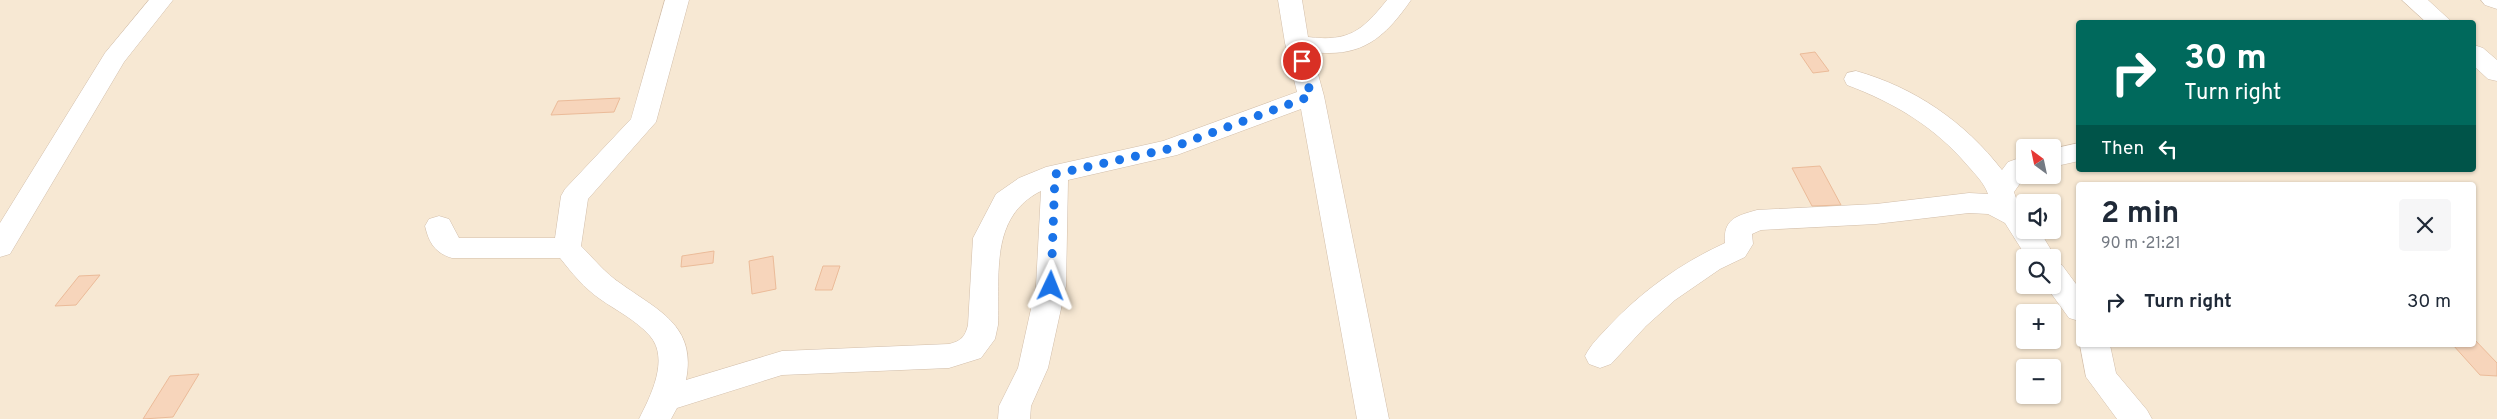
<!DOCTYPE html>
<html lang="en">
<head>
<meta charset="utf-8">
<style>
  :root { --surface:#fff; --page:#f6f6f7; --text:#1f2937; --muted:#747a83 }
  body { margin:0; font-family:Overpass,sans-serif; background:var(--page); color:var(--text); height:100vh; display:flex; flex-direction:column; font-size:19px; white-space:nowrap }
  * { box-sizing:border-box; margin:0 }
  p { font-size:16px; color:var(--muted) }
  .icon { flex:none; width:28px; height:28px; fill:none; stroke:currentColor; stroke-width:2; stroke-linecap:round; stroke-linejoin:round }
  .map { position:relative; flex:1; overflow:hidden }
  .drawer { position:absolute; left:2076px; top:182px; width:400px; height:165px; display:flex; flex-direction:column; background:var(--surface); border-radius:5px; box-shadow:0 1px 4px #0004 }
  .drawer>* { flex:none }
  .top-card { position:absolute; left:2076px; top:20px; width:400px; height:152px; border-radius:5px; box-shadow:0 1px 4px #0004; background:#00695c; color:#fff; overflow:hidden }
  .needle { width:32px; rotate:327deg }
  .controls { position:absolute; left:2016px; top:139px; display:grid; gap:10px }
  .controls a { display:grid; place-items:center; width:45px; height:45px; border-radius:5px; background:var(--surface); box-shadow:0 1px 4px #0004; font-size:25px }
  .pin { position:absolute; display:grid; place-items:center; width:42px; height:42px; color:#fff; margin:-21px; border:2px solid #fff; border-radius:50%; box-shadow:0 1px 5px #0007 }
  .me { position:absolute; width:55px; margin:-28px; rotate:2deg; stroke-linejoin:round; filter:drop-shadow(0 0 4px #0008) }
  .turn { display:flex; align-items:center; gap:18px; height:105px; padding:0 25px; font-size:22px }
  .turn .icon { width:65px; height:65px; stroke-width:2.5 }
  .turn b { display:block; font-size:35px; line-height:42px }
  .then { display:flex; align-items:center; height:48px; padding:0 25px; background:#0003; gap:10px; font-size:19px }
  .round { display:grid; place-items:center; flex:none; width:52px; height:52px; border-radius:5px; background:var(--page) }
  .headline { display:flex; align-items:center; justify-content:space-between; height:85px; padding:0 25px }
  h1 { font-size:30px; font-weight:700; line-height:38px }
  ul { padding:0; list-style:none }
  li { display:flex; align-items:center; gap:15px; height:70px; padding:0 25px }
  li div { flex:1 }
  li b { display:block; font-size:19px }
  li em { font-style:normal }
  .map>svg:first-child { display:block }
  .residential { fill:#f7e8d3; fill-rule:evenodd }
  .building { fill:#f7d5bb; stroke:#ebbb99 }
  .lines { fill:none; stroke-linecap:round; stroke-linejoin:round }
  .minor-casing { stroke:#d2beaa; stroke-width:1 }
  .minor { fill:#fff; fill-rule:evenodd }
  .route { stroke:#1a73e8; stroke-width:9; stroke-dasharray:0 16.2 }
</style>
</head>
<body>
<div class="map">
<svg width="2497" height="419" viewBox="0 0 2497 419">
  <rect width="100%" height="100%" fill="#fef6e6"/>
  <path class="residential" d="M 0,0 L 2497,0 L 2497,419 L 0,419 ZM 2079,22 L 2474,22 L 2474,170 L 2079,170 ZM 2025,148 L 2052,148 L 2052,175 L 2025,175 ZM 2079,185 L 2474,185 L 2474,345 L 2079,345 ZM 2025,202 L 2052,202 L 2052,230 L 2025,230 ZM 2025,258 L 2052,258 L 2052,285 L 2025,285 ZM 2025,312 L 2052,312 L 2052,340 L 2025,340 ZM 2025,368 L 2052,368 L 2052,395 L 2025,395 Z"/>
  <g class="building">
    <path d="M 1815,52 L 1829,71 L 1813,73 L 1800,54 Z"/>
    <path d="M 620,98 L 614,112 L 551,115 L 558,101 Z"/>
    <path d="M 1820,166 L 1841,205 L 1812,206 L 1792,168 Z"/>
    <path d="M 714,251 L 713,263 L 681,267 L 682,256 Z"/>
    <path d="M 773,256 L 776,289 L 752,294 L 749,261 Z"/>
    <path d="M 823,266 L 840,266 L 832,290 L 815,290 Z"/>
    <path d="M 100,275 L 76,305 L 55,306 L 79,276 Z"/>
    <path d="M 2474,339 L 2497,363 L 2497,376 L 2480,375 L 2453,345 L 2474,345 Z"/>
    <path d="M 199,374 L 173,417 L 143,419 L 170,376 Z"/>
  </g>
  <g class="lines">
    <g class="minor-casing">
      <g id="minor">
        <path d="M 149,0 L 173,0 L 124,62 L 10,254 L 0,257 L 0,223 L 105,53 Z"/>
        <path d="M 665,0 L 689,0 L 656,122 L 588,199 L 581,246 C 594,259 605,273 620,283 C 657,310 697,325 686,380 L 782,351 L 949,344 C 961,341 965,337 968,325 L 973,238 L 996,194 L 1019,178 L 1046,167 L 1163,141 L 1297,92 L 1285,43 L 1278,0 L 1302,0 L 1308,37 C 1349,42 1362,31 1387,0 L 1411,0 C 1384,39 1361,58 1312,52 L 1324,96 L 1389,419 L 1357,419 L 1301,109 L 1177,155 L 1068,180 L 1066,286 L 1048,368 L 1031,406 L 1030,419 L 998,419 L 999,406 L 1018,368 L 1036,286 L 1041,191 C 989,217 1000,275 998,325 L 995,339 L 981,358 L 949,368 L 782,375 L 677,408 L 671,419 L 639,419 C 650,397 670,359 650,336 C 636,320 617,311 600,299 C 584,288 572,273 560,258 L 452,258 C 435,253 429,243 425,226 L 429,219 L 439,216 L 449,219 L 459,238 L 555,238 L 561,196 L 565,189 L 631,119 Z"/>
        <path d="M 2402,0 L 2428,0 L 2452,22 L 2426,22 Z"/>
        <path d="M 2481,0 L 2497,0 L 2497,9 L 2485,5 Z"/>
        <path d="M 2474,45 L 2483,48 L 2497,60 L 2497,81 L 2488,79 L 2474,66 Z"/>
        <path d="M 1856,71 C 1914,87 1965,122 2002,170 L 2008,162 L 2025,156 L 2026,175 L 2014,192 L 2018,204 L 2025,209 L 2025,230 L 2039,230 L 2056,258 L 2054,263 L 2062,265 L 2079,288 L 2079,321 L 2069,318 L 2045,285 L 2052,285 L 2052,258 L 2027,258 L 2005,223 L 1988,214 L 1969,213 L 1876,224 L 1761,230 L 1752,234 L 1753,244 L 1745,257 L 1720,269 L 1675,300 L 1646,326 L 1611,364 L 1600,368 L 1589,364 L 1585,356 C 1591,344 1600,336 1609,326 C 1642,291 1681,263 1725,243 C 1723,219 1736,216 1757,210 L 1876,204 L 1969,193 L 1988,194 C 1984,183 1976,175 1968,166 C 1935,127 1895,103 1847,85 L 1844,79 L 1847,73 Z"/>
        <path d="M 2079,143 L 2079,161 L 2052,167 L 2052,149 Z"/>
        <path d="M 2080,345 L 2110,345 L 2116,373 L 2147,410 L 2152,419 L 2117,419 L 2086,377 Z"/>
      </g>
    </g>
    <use href="#minor" class="minor"/>
  </g>
  <g class="lines">
    <path class="route" d="M 1051,286 L 1055,174 L 1168,149 L 1311,96 L 1302,61"/>
  </g>
</svg>
<div class="controls">
<a><svg class="needle" viewBox="-14 -14 28 28"><path d="M0-13l5 13h-10z" fill="#e53935"/><path d="M0 13l5-13h-10z" fill="#747a83"/></svg></a>
<a><svg class="icon" aria-label="sound" viewBox="0 0 24 24"><path d="M4 9h4l5-4v14l-5-4H4zM17 9q2 3 0 6"/></svg></a>
<a><svg class="icon" aria-label="search" viewBox="0 0 24 24"><circle cx="10" cy="10" r="6"/><path d="M15 15l6 6"/></svg></a>
<a>+</a>
<a>−</a>
</div>
<div class="pin" style="left:1302px;top:61px;background:#d93025"><svg class="icon" aria-label="arrive" viewBox="0 0 24 24"><path d="M6 21V4h12l-3 4 3 4H6"/></svg></div>
<svg class="me" style="left:1051px;top:286px" viewBox="-20 -20 40 40"><path d="M0-17L14 15 0 8-14 15z" fill="#1a73e8" stroke="#fff" stroke-width="4"/></svg>
<div class="top-card">
<div class="turn"><svg class="icon" aria-label="right" viewBox="0 0 24 24"><path d="M7 20v-9h11M14 6l5 5-5 5"/></svg><div><b>30 m</b>Turn right</div></div>
<div class="then">Then<svg class="icon" aria-label="left" viewBox="0 0 24 24"><path d="M17 20v-9H6M10 6l-5 5 5 5"/></svg></div>
</div>
<section class="drawer">
<div class="headline"><div><h1>2 min</h1><p>90 m · 21:21</p></div><a class="round"><svg class="icon" aria-label="close" viewBox="0 0 24 24"><path d="M6 6l12 12M18 6L6 18"/></svg></a></div>
<ul>
<li><svg class="icon" aria-label="right" viewBox="0 0 24 24"><path d="M7 20v-9h11M14 6l5 5-5 5"/></svg><div><b>Turn right</b></div><em>30 m</em></li>
</ul>
</section>
</div>
</body>
</html>
